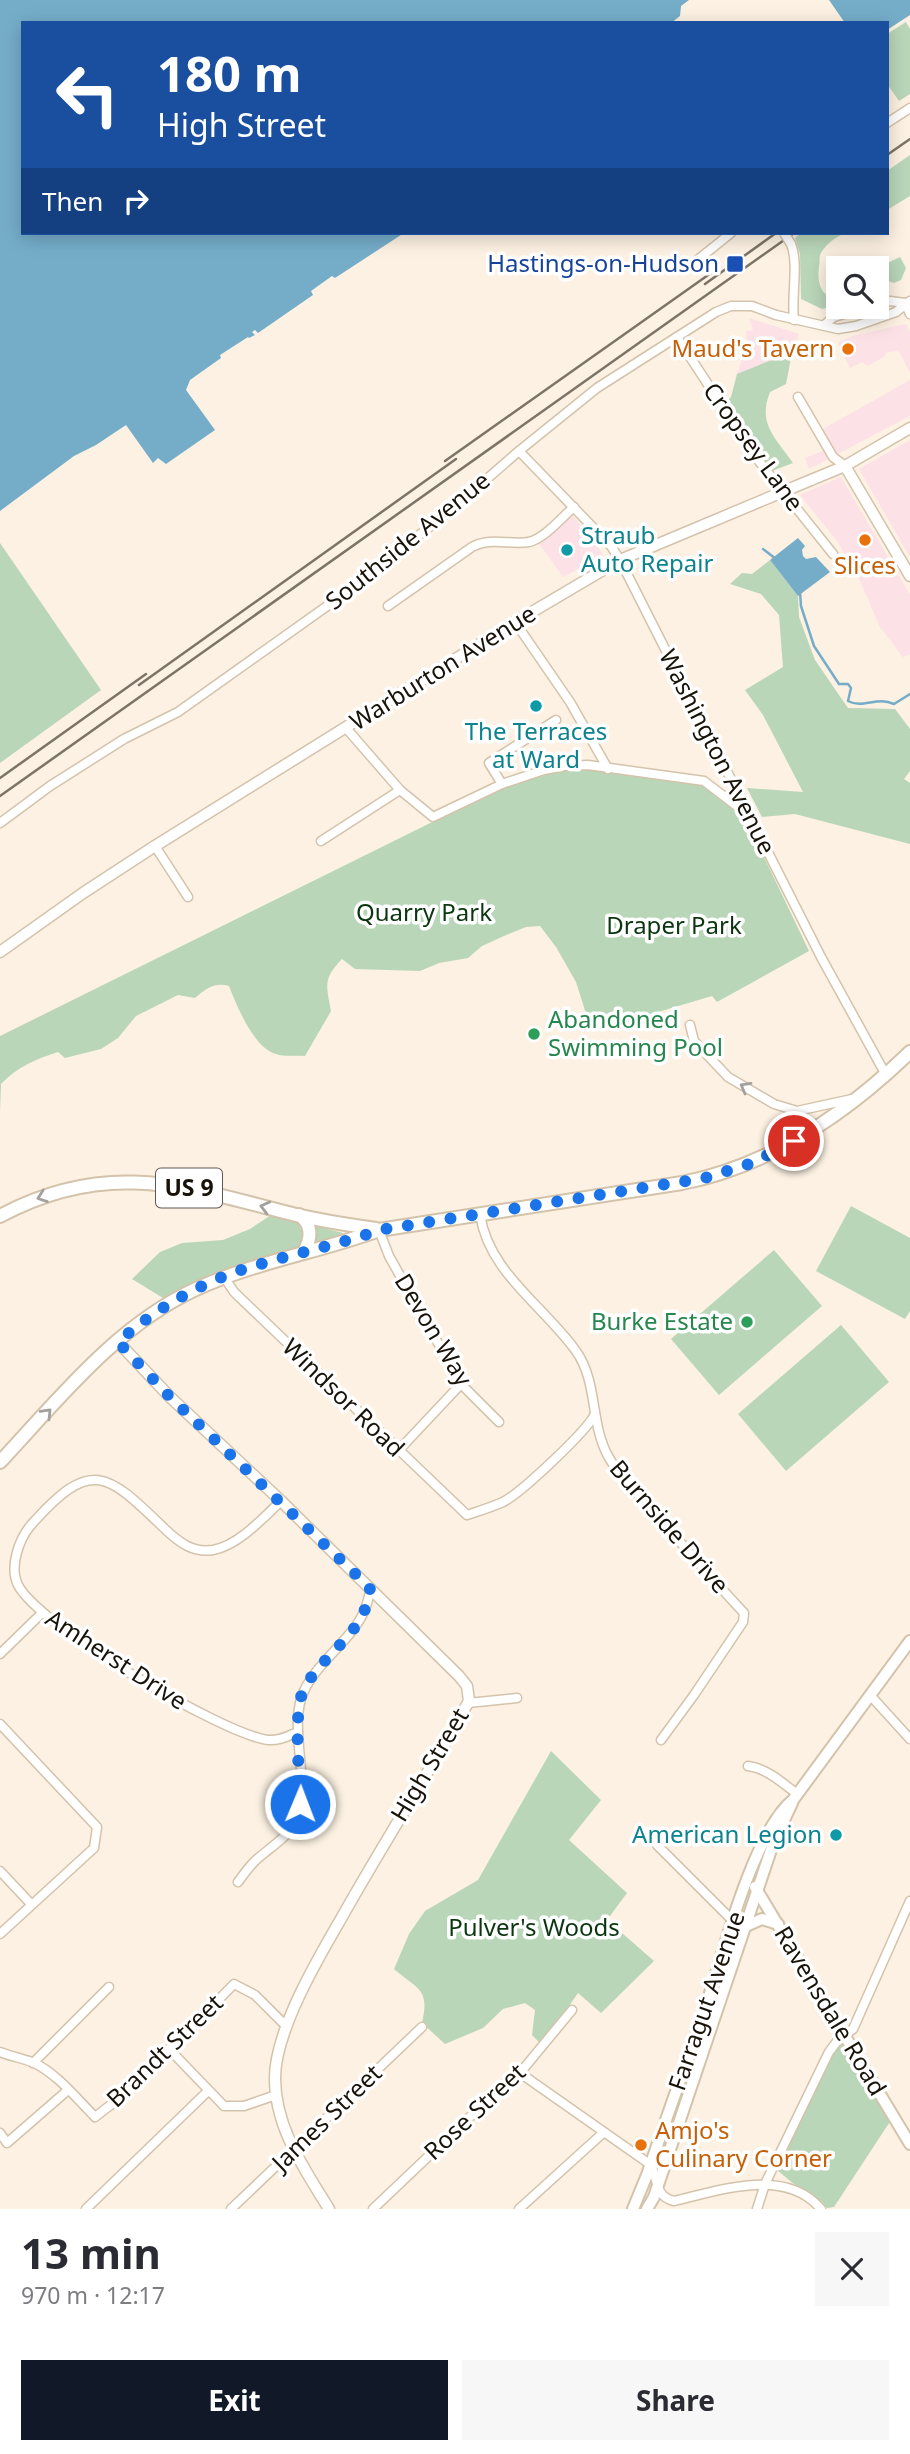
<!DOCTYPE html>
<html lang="en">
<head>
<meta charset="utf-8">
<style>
  :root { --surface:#fff; --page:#f7f7f7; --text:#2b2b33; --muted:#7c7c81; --accent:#111827 }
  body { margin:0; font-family:"Noto Sans",sans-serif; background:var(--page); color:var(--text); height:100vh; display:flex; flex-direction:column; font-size:26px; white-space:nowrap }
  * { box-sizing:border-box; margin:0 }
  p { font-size:23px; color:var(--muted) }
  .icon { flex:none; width:38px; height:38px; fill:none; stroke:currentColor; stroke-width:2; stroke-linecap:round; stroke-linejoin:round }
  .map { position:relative; height:2209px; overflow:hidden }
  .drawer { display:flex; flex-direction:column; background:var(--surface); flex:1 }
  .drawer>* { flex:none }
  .banner { position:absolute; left:21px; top:21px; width:868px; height:214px; border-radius:0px; box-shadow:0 4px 18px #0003; background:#1a4fa0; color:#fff; overflow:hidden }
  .buttons { position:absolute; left:826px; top:256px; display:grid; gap:14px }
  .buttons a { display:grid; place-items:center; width:63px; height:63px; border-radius:0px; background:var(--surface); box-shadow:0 4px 18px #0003; font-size:35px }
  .pin { position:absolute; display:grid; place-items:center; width:60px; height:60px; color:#fff; margin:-30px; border:4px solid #fff; border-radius:50%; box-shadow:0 2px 7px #0007 }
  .me { position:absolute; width:77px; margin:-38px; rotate:1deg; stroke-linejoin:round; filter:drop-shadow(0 0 5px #0008) }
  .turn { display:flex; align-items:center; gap:24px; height:147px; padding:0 21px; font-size:32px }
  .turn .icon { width:91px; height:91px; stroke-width:2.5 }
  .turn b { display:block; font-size:49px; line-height:60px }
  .then { display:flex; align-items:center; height:66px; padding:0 21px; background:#0003; gap:14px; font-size:26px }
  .round { display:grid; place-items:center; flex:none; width:74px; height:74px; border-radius:0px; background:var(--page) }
  .headline { display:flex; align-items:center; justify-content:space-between; height:119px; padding:0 21px }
  h1 { font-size:42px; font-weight:700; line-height:52px }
  .cta { display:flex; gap:14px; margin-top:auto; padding:14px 21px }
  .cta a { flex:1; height:80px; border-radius:0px; background:var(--accent); color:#fff; font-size:28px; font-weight:700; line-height:80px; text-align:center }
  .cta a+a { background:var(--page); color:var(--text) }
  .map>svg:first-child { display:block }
  .commercial { fill:#fce1e7 }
  .green { fill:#b9d6b9 }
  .water { fill:#75adc9 }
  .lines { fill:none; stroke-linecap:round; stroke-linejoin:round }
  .stream { stroke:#75adc9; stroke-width:2.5 }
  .minor-casing { stroke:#d4c3ab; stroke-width:11 }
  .tertiary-casing { stroke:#d4c3ab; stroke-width:13 }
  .secondary-casing { stroke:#d4c3ab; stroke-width:14 }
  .primary-casing { stroke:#d4c3ab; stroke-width:16 }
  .minor { stroke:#fff; stroke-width:8 }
  .tertiary { stroke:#fff; stroke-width:10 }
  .secondary { stroke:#fff; stroke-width:10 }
  .primary { stroke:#fff; stroke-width:12 }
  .rail { stroke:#7c7468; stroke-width:2.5 }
  .minor-bridge-casing { stroke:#d4c3ab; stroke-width:11; stroke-linecap:butt }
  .tertiary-bridge-casing { stroke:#d4c3ab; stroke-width:13; stroke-linecap:butt }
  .minor-bridge { stroke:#fff; stroke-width:8 }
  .tertiary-bridge { stroke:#fff; stroke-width:10 }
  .oneway { stroke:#a3a09d }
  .route { stroke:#1a73e8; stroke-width:12; stroke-dasharray:0 21.6 }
  .transit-dot { fill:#1a4fb4; stroke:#fff; stroke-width:2.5 }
  .food-dot { fill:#e8710a; stroke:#fff; stroke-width:2.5 }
  .culture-dot { fill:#0f9aa8; stroke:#fff; stroke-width:2.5 }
  .leisure-dot { fill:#2e9e5b; stroke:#fff; stroke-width:2.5 }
  .labels { text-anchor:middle; stroke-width:7; stroke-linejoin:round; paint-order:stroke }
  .shield { fill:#fff; stroke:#5d5953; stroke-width:2 }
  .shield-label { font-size:23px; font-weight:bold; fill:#181209 }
  .transit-label { font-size:24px; fill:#164399; stroke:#fff; text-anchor:end }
  .food-label { font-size:24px; fill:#c56008; stroke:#fff; text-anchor:end }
  .street-label { font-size:24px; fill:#181209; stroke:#fff }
  .culture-label { font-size:24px; fill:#0d838f; stroke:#fff; text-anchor:start }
  .park-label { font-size:24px; fill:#0b360f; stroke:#fff }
  .leisure-label { font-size:24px; fill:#27864d; stroke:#fff; text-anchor:start }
</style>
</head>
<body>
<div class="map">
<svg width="910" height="2209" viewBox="0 0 910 2209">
  <rect width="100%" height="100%" fill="#fcf1e2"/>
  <g class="commercial">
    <path d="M 749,318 L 799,334 L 791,358 L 769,361 L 737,374 L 747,344 L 746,331 L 753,330 Z"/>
    <path d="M 906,324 L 910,332 L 910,372 L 898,350 L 886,353 L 885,356 L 868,366 L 862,362 L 850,368 L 838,342 L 856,335 Z"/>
    <path d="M 910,380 L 910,416 L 809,469 L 805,458 L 833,447 L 823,429 Z"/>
    <path d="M 910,440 L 910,557 L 859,469 Z"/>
    <path d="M 841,477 L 910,595 L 910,654 L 903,657 L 880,627 L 858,576 L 837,541 L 800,495 Z"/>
    <path d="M 570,513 L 595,541 L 603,556 L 563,577 L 538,542 Z"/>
  </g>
  <g class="green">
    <path d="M 906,22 L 910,29 L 910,94 L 899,101 L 887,84 L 887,34 Z"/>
    <path d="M 910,155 L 910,196 L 887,210 L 887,171 Z"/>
    <path d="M 801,233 L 845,233 C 836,237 824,245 820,255 C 819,259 820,263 819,266 C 817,283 820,296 838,300 L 838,305 L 822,309 L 801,299 L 800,254 L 795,238 Z"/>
    <path d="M 900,257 L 906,268 L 901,280 L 894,283 L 877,277 L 877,268 Z"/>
    <path d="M 791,358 L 786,384 L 770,392 C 757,424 776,438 793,463 L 769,472 L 725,403 L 731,397 L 737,374 L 769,361 Z"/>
    <path d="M 0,543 L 101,690 L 0,763 Z"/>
    <path d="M 770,560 L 798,596 L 799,617 L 815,660 L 848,708 L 895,709 L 910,729 L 910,771 L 904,779 L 910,783 L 910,844 L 795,814 L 762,817 L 747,788 L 803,792 L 763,715 L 745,690 L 783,667 L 779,615 L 761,594 L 730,584 L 742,573 L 752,574 Z"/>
    <path d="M 583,769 L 701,784 L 726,803 L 743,813 L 809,951 L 717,1002 L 712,996 L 631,1020 L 630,1026 L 588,1020 L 576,982 L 556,947 L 540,926 L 526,927 L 504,936 L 482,946 L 468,958 L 439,963 L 420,971 L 355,969 L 342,959 C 323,979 326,984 331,1011 L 305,1056 C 296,1055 284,1057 276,1054 C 253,1047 237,1006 229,986 C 214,982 206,989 195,998 L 178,995 L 136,1016 L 118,1038 L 101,1049 L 65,1058 L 58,1052 C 36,1059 17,1067 1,1084 L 0,1112 L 0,1036 L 503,787 L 564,770 Z"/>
    <path d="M 851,1206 L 910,1238 L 910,1311 L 905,1319 L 816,1271 Z"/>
    <path d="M 271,1215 L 343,1233 L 333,1240 L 168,1301 L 132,1279 L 160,1252 L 182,1243 L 223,1240 L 250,1229 Z"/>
    <path d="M 774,1250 L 822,1306 L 719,1395 L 671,1339 Z"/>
    <path d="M 841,1325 L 889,1382 L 786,1471 L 738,1414 Z"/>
    <path d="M 551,1751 L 601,1800 L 569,1840 L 627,1893 L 607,1920 L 654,1961 L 601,2013 L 578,1993 L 558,2022 L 540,2043 L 532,2035 L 535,2010 L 525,2003 L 503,2009 L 483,2028 L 445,2044 L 422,2023 C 430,1988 418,1990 394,1969 L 409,1934 L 425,1911 L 478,1880 Z"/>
    <path d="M 845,2035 L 893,2117 L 834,2207 L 827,2208 L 822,2202 L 801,2190 L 777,2170 L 838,2040 Z"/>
  </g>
  <g class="water">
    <path d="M 0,0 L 689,0 L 681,6 L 680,16 L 671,23 L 23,23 L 23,233 L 404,233 L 335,278 L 332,276 L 311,291 L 313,295 L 258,333 L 255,330 L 252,332 L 255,335 L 249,338 L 248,337 L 220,355 L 221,358 L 190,380 L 186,390 L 215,430 L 166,464 L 158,458 L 153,463 L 126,425 L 96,445 L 74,456 L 0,511 Z"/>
    <path d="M 829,0 L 910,0 L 910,15 L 887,30 L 887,23 L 845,23 Z"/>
    <path d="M 798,538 L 805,546 L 802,550 L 803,556 L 806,559 L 816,557 L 830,572 L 798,596 L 770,560 Z"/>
  </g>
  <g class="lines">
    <g class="stream">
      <path d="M 763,549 L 776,559"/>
      <path d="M 800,592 L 801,606 L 814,646 L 839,684 L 848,684 L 851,688 L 848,701 C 863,709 877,696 894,704 L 910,694"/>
    </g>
    <g class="minor-casing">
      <g id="minor">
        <path d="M 887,123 L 910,108"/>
        <path d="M 791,244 C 799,264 791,296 794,320"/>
        <path d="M 690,266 L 731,233"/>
        <path d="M 905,303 L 910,314"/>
        <path d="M 877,305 L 890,301 L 905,303"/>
        <path d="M 824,325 L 834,317 L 871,306"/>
        <path d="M 677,337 L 754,455 L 833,554"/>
        <path d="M 798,397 L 833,457 L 845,466"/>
        <path d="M 519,451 L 611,546 L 620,560 L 821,957 L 886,1075"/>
        <path d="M 388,606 L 472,547 C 490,537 509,545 529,542 C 545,538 561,518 574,507"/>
        <path d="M 515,622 L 570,702 L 608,769"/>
        <path d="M 346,728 L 400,790 L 433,817 L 502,784 L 544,770 L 564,766 L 588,765 L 704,781 L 738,807 L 746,806"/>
        <path d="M 502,784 L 489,763 L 556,720"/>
        <path d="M 0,823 L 50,786 L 124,739 L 178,712 L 337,599 L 450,511 L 519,451 L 597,388 L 716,312 L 731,306 L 752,306 L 776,315 L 838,329 L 856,326 L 896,312 L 910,301"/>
        <path d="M 321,841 L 400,790"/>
        <path d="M 155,846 L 188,897"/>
        <path d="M 690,1025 L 694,1041 L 728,1077 L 774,1104 L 797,1111 L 852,1099"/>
        <path d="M 480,1214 C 488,1272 544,1306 576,1351 C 598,1382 590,1423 608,1456 C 621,1479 641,1498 659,1518 C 687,1550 715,1582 744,1613 L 743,1622 L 694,1695 L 661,1740"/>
        <path d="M 379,1230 L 389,1256 L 461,1384 L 499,1422"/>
        <path d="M 224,1277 L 234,1292 L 467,1515 C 479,1511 492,1507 503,1502 C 521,1493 587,1431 595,1414"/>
        <path d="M 398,1451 L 461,1384"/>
        <path d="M 281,1501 C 263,1518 239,1545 213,1550 C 193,1553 180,1543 166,1530 C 107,1473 92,1456 31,1525 C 19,1539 9,1567 18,1585 C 38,1625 222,1734 268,1740 C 279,1741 288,1736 298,1732"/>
        <path d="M 0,1654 L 42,1613"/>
        <path d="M 870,1695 L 910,1739"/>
        <path d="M 468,1703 L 517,1698"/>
        <path d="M 0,1724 L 97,1827 L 94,1848 L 0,1934"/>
        <path d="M 748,1766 C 766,1768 783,1783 797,1794"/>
        <path d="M 657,1845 L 733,1921"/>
        <path d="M 0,1871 L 31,1904"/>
        <path d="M 238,1882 C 243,1875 249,1867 255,1861 C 269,1848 289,1837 297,1819 C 312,1786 287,1726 304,1691 C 317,1662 355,1637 365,1609 C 368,1602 369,1595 371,1588"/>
        <path d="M 169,2049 L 224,2106 L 244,2106 L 276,2095"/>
        <path d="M 0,2052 C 10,2056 21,2058 32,2062 C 57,2073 76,2098 95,2117 L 130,2090 L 234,1984 L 255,1995 L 287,2027"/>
        <path d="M 33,2063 L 109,1987"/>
        <path d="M 520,2073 L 651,2165 C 658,2180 655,2197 674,2201 C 719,2191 785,2166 821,2209"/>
        <path d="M 0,2133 L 7,2143 L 68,2090"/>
        <path d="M 86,2209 L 208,2091"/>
        <path d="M 231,2209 L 422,2027"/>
        <path d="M 373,2209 L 514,2075 L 520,2073 L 572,2010"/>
        <path d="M 519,2209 L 603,2133"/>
        <path d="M 757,2209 L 765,2184 L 829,2052 L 838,2040 L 853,2029 L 910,1901"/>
      </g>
    </g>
    <g class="tertiary-casing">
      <g id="tertiary">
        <path d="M 845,466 L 910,576"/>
        <path d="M 811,480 L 845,466 L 910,428"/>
        <path d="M 0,952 L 83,893 L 155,846 L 515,622 L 620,560 L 706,524"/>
        <path d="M 118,1342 L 170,1397 L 281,1501 L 459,1676 L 467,1686 L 469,1701 C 428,1774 383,1844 342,1917 C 318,1958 275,2031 275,2078 C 275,2128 304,2168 329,2209"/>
      </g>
    </g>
    <g class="secondary-casing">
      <g id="secondary">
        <path d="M 755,1887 L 910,2144"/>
        <path d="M 746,1926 L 762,1919 L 778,1924"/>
        <path d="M 633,2209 L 647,2175 C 666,2119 686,2064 705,2009 C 722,1957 753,1832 793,1800 L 910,1641"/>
        <path d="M 647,2209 L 654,2197 L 773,1844 L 792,1803"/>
      </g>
    </g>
    <g class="primary-casing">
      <g id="primary">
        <path d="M 299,1215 C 313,1224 311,1239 304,1252"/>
        <path d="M 0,1216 C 108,1158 186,1187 296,1215 C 323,1221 349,1225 376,1229"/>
        <path d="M 0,1462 C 58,1400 117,1325 196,1289 C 255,1262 319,1252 379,1230 L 682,1183 C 770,1166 846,1114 910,1052"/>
      </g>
    </g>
    <use href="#minor" class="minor"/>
    <use href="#tertiary" class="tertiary"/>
    <use href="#secondary" class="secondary"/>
    <use href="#primary" class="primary"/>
    <g class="rail">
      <path d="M 887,155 L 910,139"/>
      <path d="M 705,284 L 776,233"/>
      <path d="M 445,461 L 711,273"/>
      <path d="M 139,685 L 456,459"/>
      <path d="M 0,778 L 146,674"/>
      <path d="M 0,796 L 794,233"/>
    </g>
    <g class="minor-bridge-casing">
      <path id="minor-bridge" d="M 784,233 L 791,244"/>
    </g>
    <g class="tertiary-bridge-casing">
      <path id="tertiary-bridge" d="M 706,524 L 811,480"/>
    </g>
    <use href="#minor-bridge" class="minor-bridge"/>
    <use href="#tertiary-bridge" class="tertiary-bridge"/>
  </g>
  <defs><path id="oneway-chevron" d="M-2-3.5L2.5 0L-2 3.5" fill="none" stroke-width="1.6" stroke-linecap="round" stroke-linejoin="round" transform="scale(1.75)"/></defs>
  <g class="oneway">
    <use href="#oneway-chevron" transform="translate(745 1087) rotate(-151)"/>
    <use href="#oneway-chevron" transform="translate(42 1197) rotate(160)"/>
    <use href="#oneway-chevron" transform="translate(265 1207) rotate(-166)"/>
    <use href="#oneway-chevron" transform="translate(47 1413) rotate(-46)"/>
  </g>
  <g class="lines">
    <path class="route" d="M 300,1804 C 300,1776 293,1714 303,1691 C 317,1661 354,1639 365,1609 C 368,1602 369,1595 370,1588 L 170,1397 L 118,1342 C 158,1307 203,1281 254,1266 C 296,1253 339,1245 379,1230 L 705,1178 L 752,1163 L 794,1141"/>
  </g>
  <rect class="transit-dot" x="726" y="255" width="18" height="18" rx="3.5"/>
  <g class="food-dot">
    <circle cx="848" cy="349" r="7"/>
    <circle cx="865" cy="540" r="7"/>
    <circle cx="641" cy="2145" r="7"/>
  </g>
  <g class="culture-dot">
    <circle cx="567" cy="550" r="7"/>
    <circle cx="536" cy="706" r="7"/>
    <circle cx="836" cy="1835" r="7"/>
  </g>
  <g class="leisure-dot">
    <circle cx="534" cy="1034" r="7"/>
    <circle cx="747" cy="1322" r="7"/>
  </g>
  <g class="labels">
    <rect class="shield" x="156" y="1168.5" width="66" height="39" rx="5"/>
    <g class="shield-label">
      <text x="189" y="1196">US 9</text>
    </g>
    <g class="transit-label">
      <text x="719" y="272">Hastings-on-Hudson</text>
    </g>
    <g class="food-label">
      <text x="834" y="357">Maud's Tavern</text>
      <text x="865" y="574" text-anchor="middle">Slices</text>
      <text x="655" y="2139" text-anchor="start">Amjo's<tspan x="655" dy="28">Culinary Corner</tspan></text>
    </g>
    <g class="street-label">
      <text transform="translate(753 447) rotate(54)" y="8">Cropsey Lane</text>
      <text transform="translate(408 541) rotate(-39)" y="8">Southside Avenue</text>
      <text transform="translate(443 668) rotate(-32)" y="8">Warburton Avenue</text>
      <text transform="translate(717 752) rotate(63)" y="8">Washington Avenue</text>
      <text transform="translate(433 1330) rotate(59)" y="8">Devon Way</text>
      <text transform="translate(343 1398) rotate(44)" y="8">Windsor Road</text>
      <text transform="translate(669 1527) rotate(49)" y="8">Burnside Drive</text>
      <text transform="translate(116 1660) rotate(33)" y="8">Amherst Drive</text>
      <text transform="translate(430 1765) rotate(-59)" y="8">High Street</text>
      <text transform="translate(707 2001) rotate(-71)" y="8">Farragut Avenue</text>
      <text transform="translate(830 2011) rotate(59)" y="8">Ravensdale Road</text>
      <text transform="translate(165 2051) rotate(-44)" y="8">Brandt Street</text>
      <text transform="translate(475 2112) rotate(-43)" y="8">Rose Street</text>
      <text transform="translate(327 2118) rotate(-44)" y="8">James Street</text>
    </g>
    <g class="culture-label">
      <text x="581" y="544">Straub<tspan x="581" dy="28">Auto Repair</tspan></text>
      <text x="536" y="740" text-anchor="middle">The Terraces<tspan x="536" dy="28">at Ward</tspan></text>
      <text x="822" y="1843" text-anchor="end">American Legion</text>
    </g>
    <g class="park-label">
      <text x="424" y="921">Quarry Park</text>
      <text x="674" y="934">Draper Park</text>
      <text x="534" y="1936">Pulver's Woods</text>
    </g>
    <g class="leisure-label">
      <text x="548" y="1028">Abandoned<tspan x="548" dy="28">Swimming Pool</tspan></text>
      <text x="733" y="1330" text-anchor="end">Burke Estate</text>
    </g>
  </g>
</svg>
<div class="buttons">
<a><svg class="icon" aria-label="search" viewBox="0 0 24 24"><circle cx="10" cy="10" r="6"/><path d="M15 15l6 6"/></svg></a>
</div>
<div class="pin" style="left:794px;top:1141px;background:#d93025"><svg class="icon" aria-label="arrive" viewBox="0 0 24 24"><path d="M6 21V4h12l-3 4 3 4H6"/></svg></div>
<svg class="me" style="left:300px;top:1804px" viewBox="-20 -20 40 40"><circle r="17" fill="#1a73e8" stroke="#fff" stroke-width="3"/><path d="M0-11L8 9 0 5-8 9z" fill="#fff"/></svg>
<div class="banner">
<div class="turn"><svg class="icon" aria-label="left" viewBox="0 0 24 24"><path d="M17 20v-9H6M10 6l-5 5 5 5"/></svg><div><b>180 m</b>High Street</div></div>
<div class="then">Then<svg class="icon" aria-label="right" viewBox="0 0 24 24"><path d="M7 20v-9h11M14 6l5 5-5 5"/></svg></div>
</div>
</div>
<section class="drawer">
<div class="headline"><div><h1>13 min</h1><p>970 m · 12:17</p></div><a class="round"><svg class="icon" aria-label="close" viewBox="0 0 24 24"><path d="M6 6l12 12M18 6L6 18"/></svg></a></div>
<div class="cta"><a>Exit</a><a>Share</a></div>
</section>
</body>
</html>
